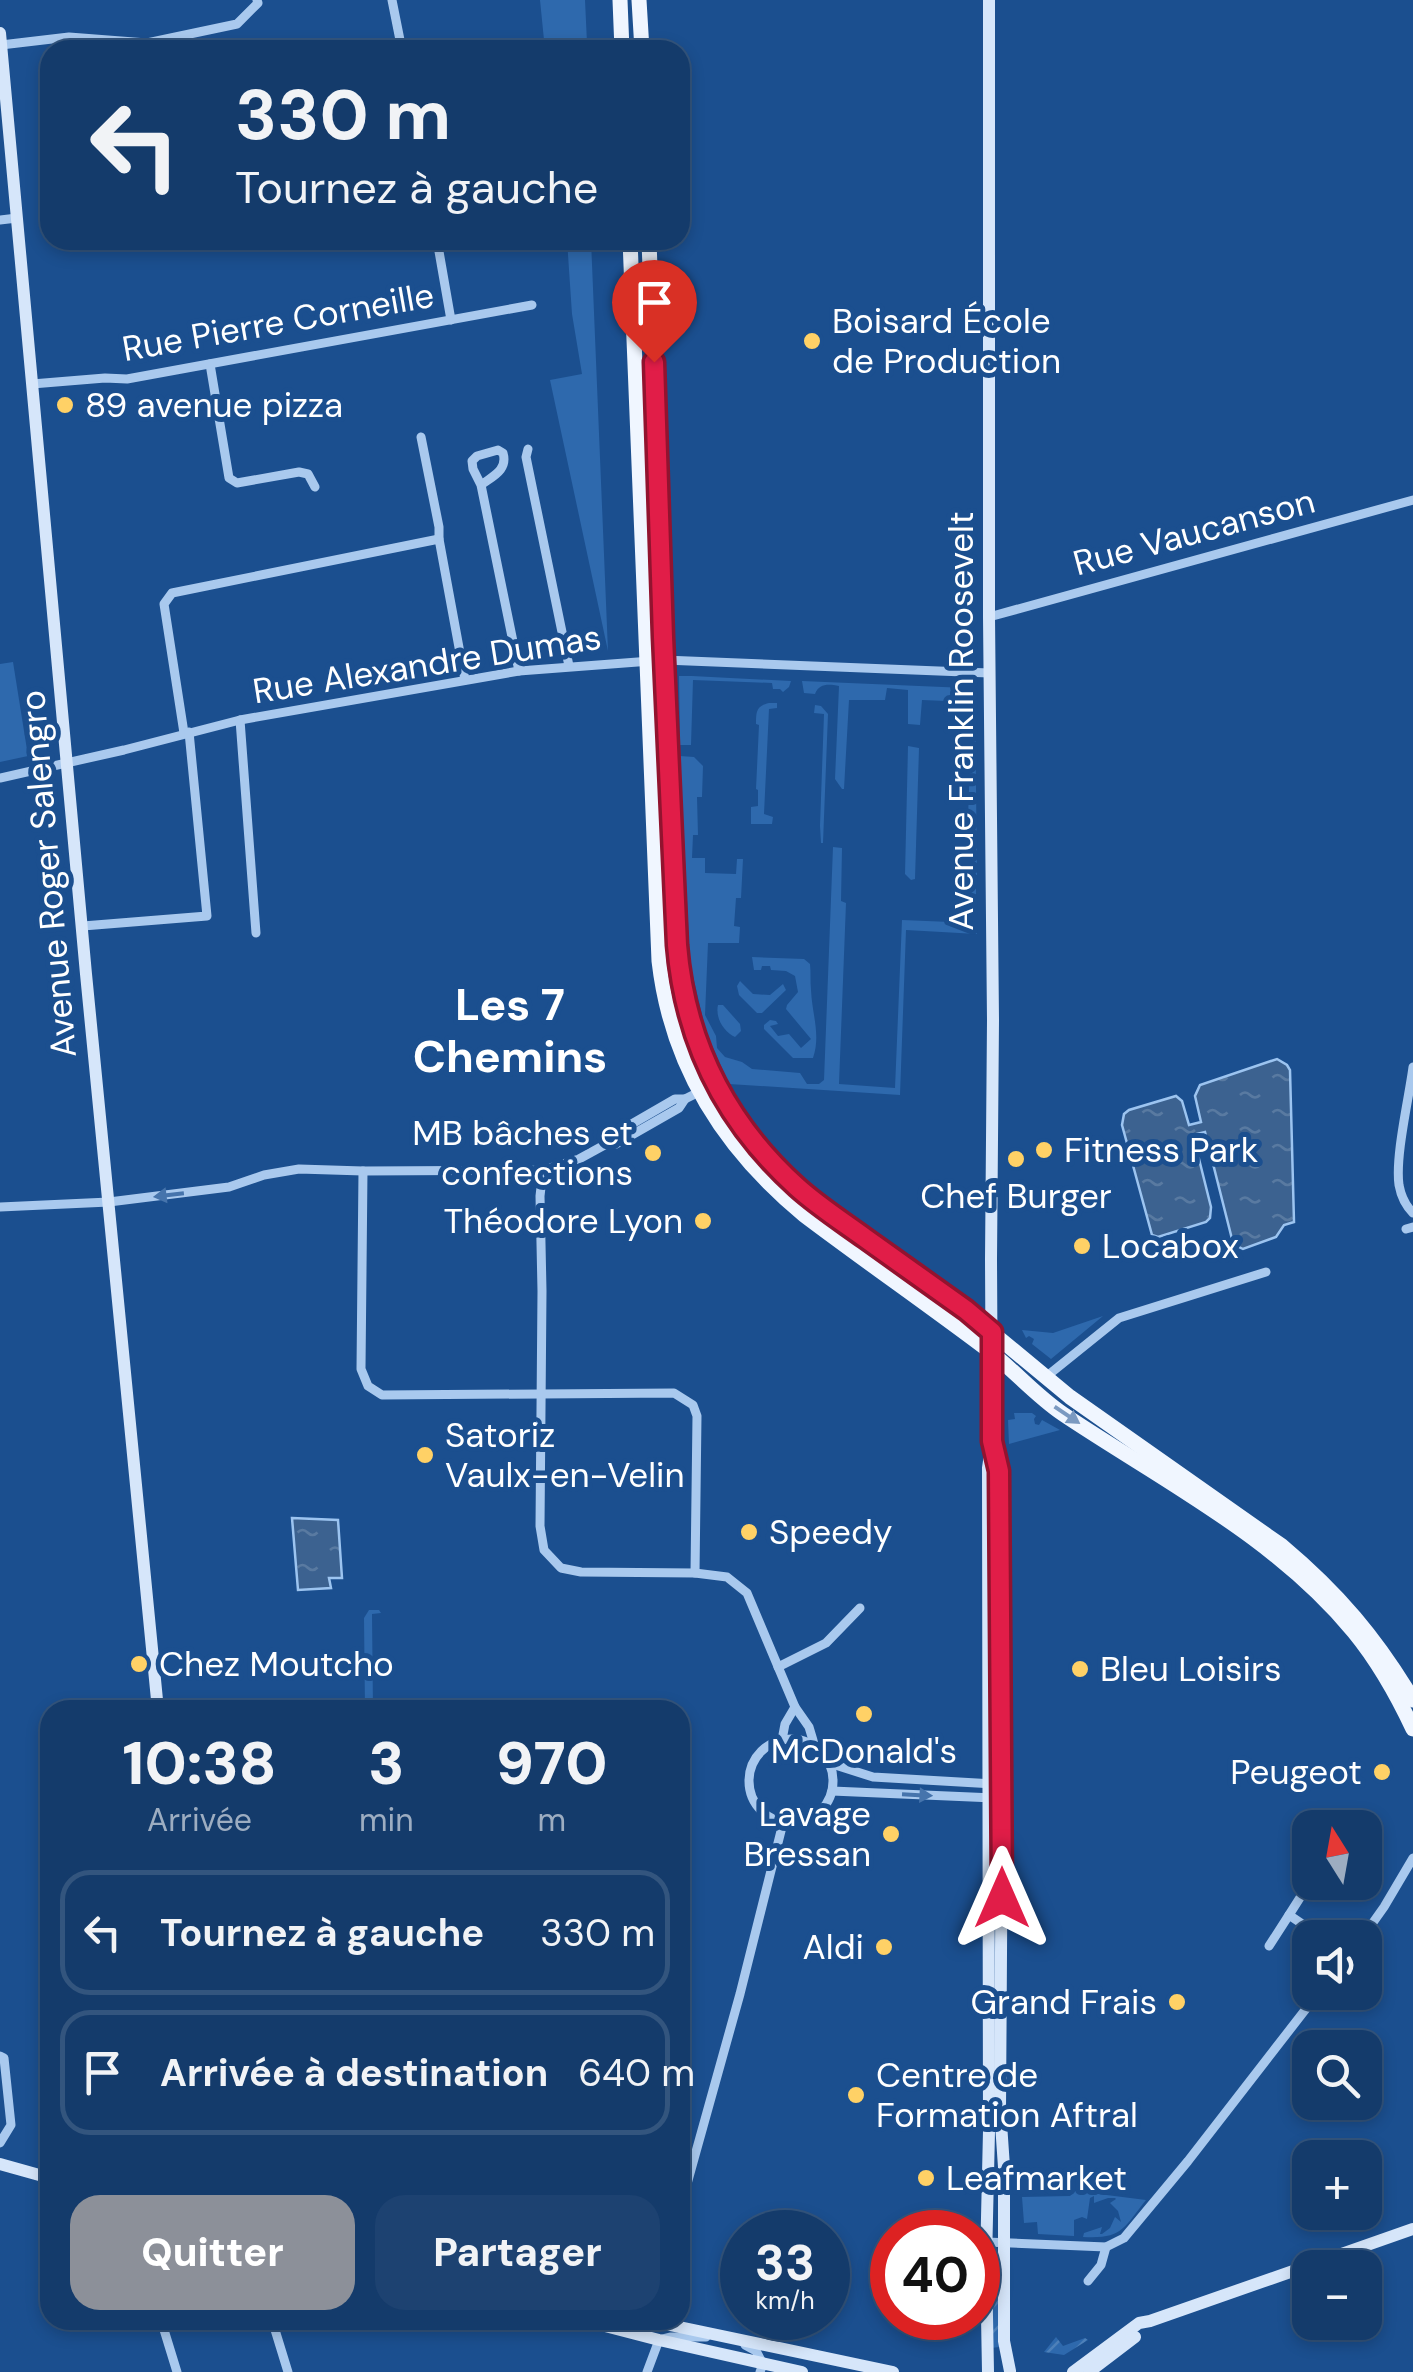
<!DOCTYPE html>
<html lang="fr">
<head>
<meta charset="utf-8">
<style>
  :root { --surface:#143b6b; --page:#1d4271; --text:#f1f3f6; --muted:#9dadc1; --line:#33557e; --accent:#8c9099 }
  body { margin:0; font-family:"DM Sans",sans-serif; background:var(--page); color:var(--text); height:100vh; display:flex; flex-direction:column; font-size:38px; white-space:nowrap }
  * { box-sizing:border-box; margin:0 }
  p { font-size:32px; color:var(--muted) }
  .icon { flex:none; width:55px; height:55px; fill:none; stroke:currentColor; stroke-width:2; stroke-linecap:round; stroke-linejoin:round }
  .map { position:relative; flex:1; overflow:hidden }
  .drawer { position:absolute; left:40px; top:1700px; width:650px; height:630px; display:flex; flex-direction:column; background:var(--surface); border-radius:30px; box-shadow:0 5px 15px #0003,0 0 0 2px var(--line) }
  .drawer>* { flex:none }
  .top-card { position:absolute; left:40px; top:40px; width:650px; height:210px; border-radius:30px; box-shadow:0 5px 15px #0003,0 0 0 2px var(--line); background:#143b6b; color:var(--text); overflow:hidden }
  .needle { width:65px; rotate:349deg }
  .tools { position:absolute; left:1292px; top:1810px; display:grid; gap:20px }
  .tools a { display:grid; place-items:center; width:90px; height:90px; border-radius:20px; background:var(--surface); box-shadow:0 5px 15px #0003,0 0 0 2px var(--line); font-size:50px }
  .speed { position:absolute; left:720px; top:2210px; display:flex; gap:20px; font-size:50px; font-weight:700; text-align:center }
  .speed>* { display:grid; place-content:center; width:130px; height:130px; border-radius:50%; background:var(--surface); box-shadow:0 5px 15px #0003,0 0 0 2px var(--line); line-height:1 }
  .speed small { font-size:25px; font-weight:400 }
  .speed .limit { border:15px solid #d22; background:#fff; color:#111 }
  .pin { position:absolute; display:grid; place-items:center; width:85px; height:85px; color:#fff; margin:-102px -42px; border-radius:50% 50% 50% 0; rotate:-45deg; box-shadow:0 0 10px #0007 }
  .pin .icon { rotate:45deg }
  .me { position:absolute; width:110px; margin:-55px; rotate:0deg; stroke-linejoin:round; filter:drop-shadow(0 0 8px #0008) }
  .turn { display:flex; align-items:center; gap:35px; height:210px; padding:0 30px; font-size:45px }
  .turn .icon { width:130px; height:130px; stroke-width:2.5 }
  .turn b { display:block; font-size:70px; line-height:85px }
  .eta { display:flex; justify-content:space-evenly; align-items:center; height:170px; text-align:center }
  .eta b { font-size:60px; font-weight:800; line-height:70px }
  .action { display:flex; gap:20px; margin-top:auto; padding:20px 30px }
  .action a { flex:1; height:115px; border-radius:30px; background:var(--accent); color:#fff; font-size:40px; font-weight:800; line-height:115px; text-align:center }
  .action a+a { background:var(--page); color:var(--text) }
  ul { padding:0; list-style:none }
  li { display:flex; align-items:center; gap:30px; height:125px; margin:0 20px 15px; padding:0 10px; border:5px solid var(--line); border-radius:30px }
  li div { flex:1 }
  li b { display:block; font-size:38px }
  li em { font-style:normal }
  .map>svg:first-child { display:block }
  .grass { fill:#2e69ad }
  .garden { fill:url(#garden-furrows) }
  .water { fill:url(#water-ripples); stroke:#9cc4f0; stroke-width:2.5 }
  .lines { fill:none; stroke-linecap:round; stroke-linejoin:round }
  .street { stroke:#a9c9ee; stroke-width:9 }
  .secondary { stroke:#d6e6fa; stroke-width:12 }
  .primary { stroke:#f0f6ff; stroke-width:15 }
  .oneway { fill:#4674ac }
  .oneway2 { fill:#7b9ac1 }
  .route-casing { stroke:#92132f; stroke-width:25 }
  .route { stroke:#e11d48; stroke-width:18 }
  .poi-dot { fill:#ffd166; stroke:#1b4f8f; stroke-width:4 }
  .labels { text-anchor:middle; stroke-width:10; stroke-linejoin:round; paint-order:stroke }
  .poi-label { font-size:35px; fill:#fff; stroke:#1b4f8f; text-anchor:start }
  .street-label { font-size:35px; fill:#fff; stroke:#1b4f8f }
  .district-label { font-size:45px; font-weight:bold; fill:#fff; stroke:#1b4f8f }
</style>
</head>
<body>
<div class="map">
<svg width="1413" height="2372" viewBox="0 0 1413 2372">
  <defs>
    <pattern id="garden-furrows" width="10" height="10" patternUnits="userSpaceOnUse" patternTransform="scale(2.5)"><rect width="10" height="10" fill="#2e69ad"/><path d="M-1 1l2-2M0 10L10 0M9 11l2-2" fill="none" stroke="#4d80b9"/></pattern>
    <pattern id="water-ripples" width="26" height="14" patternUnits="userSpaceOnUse" patternTransform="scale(2.5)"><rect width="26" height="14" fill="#3c6290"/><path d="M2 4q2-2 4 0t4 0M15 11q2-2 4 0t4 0" fill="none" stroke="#597aa1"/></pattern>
  </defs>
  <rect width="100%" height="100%" fill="#1b4f8f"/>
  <g class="grass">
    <path d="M 540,0 L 585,0 L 587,43 L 583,43 L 584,50 L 545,50 Z"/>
    <path d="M 567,240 L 591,240 L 608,651 L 550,380 L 582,374 L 572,314 Z"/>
    <path d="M 13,662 L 28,756 L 0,762 L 0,664 Z"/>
    <path d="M 679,676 L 692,676 L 791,681 L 789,687 L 783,692 L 780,689 L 773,689 L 772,683 L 693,680 L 691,745 L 680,745 Z"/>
    <path d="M 802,681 L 966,688 L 975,699 L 977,875 L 968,876 L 967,880 L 976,881 L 976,903 L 965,905 L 972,702 L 922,700 L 920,725 L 908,724 L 908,690 L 887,688 L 885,700 L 849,700 L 844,789 L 842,789 L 835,779 L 839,686 C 829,684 819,683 815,694 L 804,693 Z"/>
    <path d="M 769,703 L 777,703 L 777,708 L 769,709 L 764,814 L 773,817 L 772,824 L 751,824 L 751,807 L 758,806 L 758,790 L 756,789 L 759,725 L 756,724 C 756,712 756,706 769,703 Z"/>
    <path d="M 815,705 L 821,706 L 828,714 L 823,843 L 821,843 L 820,826 L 824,714 L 814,713 Z"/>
    <path d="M 908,746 L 919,748 L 915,879 L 911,880 L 905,874 Z"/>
    <path d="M 680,756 L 694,757 L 703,766 L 702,797 L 697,797 L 698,835 L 693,835 L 692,858 L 705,858 L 705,873 L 736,874 L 737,859 L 743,859 L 741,898 L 736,898 L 734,926 L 740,927 L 739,943 L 708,943 L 705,1015 L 716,1036 L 717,1048 L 725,1057 L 742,1062 L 752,1069 L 800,1073 L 807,1084 L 819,1084 L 824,1080 L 833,847 L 842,848 L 841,901 L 846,903 L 839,1084 L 895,1088 L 902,920 L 975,923 L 977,934 L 906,930 L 900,1095 L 729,1084 L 706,1032 L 690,963 Z"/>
    <path d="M 752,957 L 804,959 L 810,964 C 811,973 810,981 811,990 C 812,1014 821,1035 813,1058 L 793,1058 L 764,1029 L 764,1025 L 770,1020 L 776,1021 L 778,1024 L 770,1026 L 778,1036 L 789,1034 L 801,1048 L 811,1039 L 786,1009 L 787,1005 L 798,992 L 795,976 L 786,971 L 771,970 L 770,966 L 762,966 L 761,970 L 754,970 Z"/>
    <path d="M 740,981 L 753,994 L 770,995 L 783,984 L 786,990 L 762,1013 L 757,1013 L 739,995 L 737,986 Z"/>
    <path d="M 718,1005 L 723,1005 L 740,1024 L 741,1031 L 735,1037 C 724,1032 715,1018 718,1005 Z"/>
    <path d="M 1103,1316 L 1051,1359 L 1032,1344 L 1034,1339 L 1029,1336 L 1026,1338 L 1022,1330 L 1053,1333 Z"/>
    <path d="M 1014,1413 L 1032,1413 L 1036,1416 L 1034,1419 L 1035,1424 L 1039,1425 L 1042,1420 L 1060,1430 L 1009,1444 L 1008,1420 L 1015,1419 Z"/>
    <path d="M 369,1610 L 379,1610 L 381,1613 L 372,1614 L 373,1710 L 365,1710 L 364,1618 Z"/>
    <path d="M 1075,2191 L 1146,2200 C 1123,2229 1122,2239 1083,2237 L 1084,2233 L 1102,2227 L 1100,2234 L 1102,2234 L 1110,2228 L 1115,2217 L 1121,2222 L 1118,2211 L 1110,2203 L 1116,2199 L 1115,2198 L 1108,2198 L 1094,2203 L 1094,2196 L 1090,2198 L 1087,2219 L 1082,2217 L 1074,2220 L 1074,2236 L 1038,2234 L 1037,2222 L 1024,2223 L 1022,2197 L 1070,2196 Z"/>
  </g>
  <g class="garden">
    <path d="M 1001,2263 L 999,2347 L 991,2348 L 990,2264 Z"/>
    <path d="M 1056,2337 L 1063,2346 L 1085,2338 L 1088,2340 L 1064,2355 L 1044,2352 Z"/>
  </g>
  <g class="water">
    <path d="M 1277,1059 L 1287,1065 L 1290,1070 L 1294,1222 L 1284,1225 L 1276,1237 L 1243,1249 L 1235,1245 L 1232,1239 L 1205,1132 L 1193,1135 L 1211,1207 L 1210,1218 L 1206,1222 L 1158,1237 L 1152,1235 L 1122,1125 L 1124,1114 L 1129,1110 L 1176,1096 L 1182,1101 L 1189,1125 L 1201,1122 L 1195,1096 L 1200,1085 Z"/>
    <path d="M 292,1518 L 338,1520 L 342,1578 L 329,1578 L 331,1588 L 298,1590 Z"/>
  </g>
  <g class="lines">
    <g class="street">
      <path d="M 392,0 L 402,50"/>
      <path d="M 1,45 L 69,37 L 147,43 L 237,24 L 258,3 L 257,0"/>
      <path d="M 0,220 L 17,218"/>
      <path d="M 437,240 L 451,320"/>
      <path d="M 210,364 L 229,478 L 237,483 L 299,472 L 308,474 L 315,487"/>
      <path d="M 32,384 L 105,378 L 127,379 L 532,305"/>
      <path d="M 421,437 L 439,527 L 439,539"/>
      <path d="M 528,449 L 526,457 L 569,666"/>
      <path d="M 481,485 C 493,476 508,470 503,453 L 498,450 L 477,456 L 472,461 L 473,469 L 481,485 L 519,671"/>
      <path d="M 989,617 L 1413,500"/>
      <path d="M 240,720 L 256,933"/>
      <path d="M 184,733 L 164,604 L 172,593 L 439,539 L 465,680"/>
      <path d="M 0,778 L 124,750 L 240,720 L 519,671 L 664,660 L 989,673"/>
      <path d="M 83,926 L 207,916 L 189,732"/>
      <path d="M 1413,1067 C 1409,1098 1395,1156 1399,1185 C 1401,1196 1405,1205 1413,1213"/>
      <path d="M 610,1142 L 616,1144 L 679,1108 L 685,1099"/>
      <path d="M 543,1170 L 540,1196 L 542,1291 L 540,1526 L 544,1550 L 561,1568 L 581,1572 L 695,1573 L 727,1577 L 747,1593 L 795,1707 L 809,1727 L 815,1747"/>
      <path d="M 363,1171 L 361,1369 L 368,1386 L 382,1395 L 674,1393 L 693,1405 L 697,1416 L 695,1573"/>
      <path d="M 0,1207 L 109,1202 L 229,1187 L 264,1175 L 299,1169 L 363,1171 L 543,1170 L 579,1159 L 610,1142 L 611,1136 L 675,1099 L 685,1099 L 701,1091"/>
      <path d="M 1406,1229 L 1413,1227"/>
      <path d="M 1047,1376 L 1119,1318 L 1266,1272"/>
      <path d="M 778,1667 L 826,1643 L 860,1608"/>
      <circle cx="791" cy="1781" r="42"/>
      <path d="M 782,1740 L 785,1724 L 795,1707"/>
      <path d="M 829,1763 L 873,1777 L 994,1784"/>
      <path d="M 832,1791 L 994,1798"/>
      <path d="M 1310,1882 L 1289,1915 L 1323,1938"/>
      <path d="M 1362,1938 L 1384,1907 L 1413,1858"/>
      <path d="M 1269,1946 L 1289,1915"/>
      <path d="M 0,2056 L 4,2058 L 11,2125 L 0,2143"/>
      <path d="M 680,2209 L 740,1994 L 783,1823"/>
      <path d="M 986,2242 L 1106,2247 L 1124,2238 L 1188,2161 L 1319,1992"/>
      <path d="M 1088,2281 L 1101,2265 L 1106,2247"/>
      <path d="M 161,2320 L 177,2372"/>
      <path d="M 272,2320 L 288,2372"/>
      <path d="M 662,2339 L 670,2337 L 706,2337"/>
      <path d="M 745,2345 L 756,2351 L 763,2364 L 760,2372"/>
      <path d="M 647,2372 L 659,2340"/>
    </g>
    <g class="secondary">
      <path d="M 0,33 L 86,974 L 158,1710"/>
      <path d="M 994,1450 L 999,1471 L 1002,1798 L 1000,2109 L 1004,2167 L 1004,2341 L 1010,2371"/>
      <path d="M 0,2164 L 50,2178"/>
      <path d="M 582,2320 L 659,2340 L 802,2372"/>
      <path d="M 646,2320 L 893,2372"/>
      <path d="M 988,2372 L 986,2261 L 989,2131 L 988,1468 L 992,1441 L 991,1259 L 993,1020 L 989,617 L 989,0"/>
      <path d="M 1073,2372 L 1139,2323 L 1150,2321 L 1413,2229"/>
      <path d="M 1089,2372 L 1135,2337"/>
    </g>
    <g class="primary">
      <path d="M 620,0 L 622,50"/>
      <path d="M 639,0 L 642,50"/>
      <path d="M 630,240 L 659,961 C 671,1066 723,1148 804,1215 C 865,1261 927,1304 988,1350 C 1014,1370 1036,1396 1063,1414 C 1163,1481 1276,1537 1354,1632 C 1377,1660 1397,1695 1413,1729"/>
      <path d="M 649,240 L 663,637 L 679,967 L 686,1008 L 698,1046 L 714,1084 L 751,1138 L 797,1187 L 966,1311 L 1070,1397 L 1282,1546 C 1338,1593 1376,1638 1413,1700"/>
    </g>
  </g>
  <defs><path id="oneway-solid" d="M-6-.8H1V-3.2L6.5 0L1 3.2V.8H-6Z" transform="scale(2.5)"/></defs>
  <g class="oneway">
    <use href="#oneway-solid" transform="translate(169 1195) rotate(173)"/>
    <use href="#oneway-solid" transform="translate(917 1795) rotate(3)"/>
  </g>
  <use class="oneway2" href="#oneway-solid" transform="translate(1067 1415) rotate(34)"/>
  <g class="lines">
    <g class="route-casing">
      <path id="route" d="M 654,362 L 663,637 L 677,945 C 685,1042 725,1122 797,1187 C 818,1206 843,1222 865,1238 C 899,1262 932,1286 966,1310 L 992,1332 L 992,1441 L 999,1471 L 1002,1898"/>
    </g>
    <use href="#route" class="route"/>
  </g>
  <g class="poi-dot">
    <circle cx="812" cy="341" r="10"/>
    <circle cx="65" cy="405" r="10"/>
    <circle cx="1044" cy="1150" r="10"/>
    <circle cx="653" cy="1153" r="10"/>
    <circle cx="1016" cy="1159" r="10"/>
    <circle cx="703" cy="1221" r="10"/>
    <circle cx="1082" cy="1246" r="10"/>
    <circle cx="425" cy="1455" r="10"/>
    <circle cx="749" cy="1532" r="10"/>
    <circle cx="139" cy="1664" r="10"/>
    <circle cx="1080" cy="1669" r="10"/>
    <circle cx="864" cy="1714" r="10"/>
    <circle cx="1382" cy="1772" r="10"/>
    <circle cx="891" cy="1834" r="10"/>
    <circle cx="884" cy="1947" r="10"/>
    <circle cx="1177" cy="2002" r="10"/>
    <circle cx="856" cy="2095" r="10"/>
    <circle cx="926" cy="2178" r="10"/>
  </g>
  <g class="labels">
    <g class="poi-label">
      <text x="832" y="333">Boisard École<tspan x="832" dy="40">de Production</tspan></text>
      <text x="85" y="417">89 avenue pizza</text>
      <text x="633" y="1145" text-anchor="end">MB bâches et<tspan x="633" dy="40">confections</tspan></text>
      <text x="1064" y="1162">Fitness Park</text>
      <text x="1016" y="1208" text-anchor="middle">Chef Burger</text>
      <text x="683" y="1233" text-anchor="end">Théodore Lyon</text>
      <text x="1102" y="1258">Locabox</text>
      <text x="445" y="1447">Satoriz<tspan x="445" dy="40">Vaulx-en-Velin</tspan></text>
      <text x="769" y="1544">Speedy</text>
      <text x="159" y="1676">Chez Moutcho</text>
      <text x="1100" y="1681">Bleu Loisirs</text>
      <text x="864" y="1763" text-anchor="middle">McDonald's</text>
      <text x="1362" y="1784" text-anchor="end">Peugeot</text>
      <text x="871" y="1826" text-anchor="end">Lavage<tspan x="871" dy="40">Bressan</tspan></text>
      <text x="864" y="1959" text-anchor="end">Aldi</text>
      <text x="1157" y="2014" text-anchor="end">Grand Frais</text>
      <text x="876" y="2087">Centre de<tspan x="876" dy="40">Formation Aftral</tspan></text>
      <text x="946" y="2190">Leafmarket</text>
    </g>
    <g class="street-label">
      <text transform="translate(278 322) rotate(-10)" y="12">Rue Pierre Corneille</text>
      <text transform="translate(1194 532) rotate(-15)" y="12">Rue Vaucanson</text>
      <text transform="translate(427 664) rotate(-9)" y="12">Rue Alexandre Dumas</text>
      <text transform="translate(961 721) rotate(-90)" y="12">Avenue Franklin Roosevelt</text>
      <text transform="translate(48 874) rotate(-95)" y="12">Avenue Roger Salengro</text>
    </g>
    <g class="district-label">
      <text x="510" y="1020">Les 7<tspan x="510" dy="52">Chemins</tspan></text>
    </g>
  </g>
</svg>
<div class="tools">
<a><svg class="needle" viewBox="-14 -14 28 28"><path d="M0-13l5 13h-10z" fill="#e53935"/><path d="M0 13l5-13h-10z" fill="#9dadc1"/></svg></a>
<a><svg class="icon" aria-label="sound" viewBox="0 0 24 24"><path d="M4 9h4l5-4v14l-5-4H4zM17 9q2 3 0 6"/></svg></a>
<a><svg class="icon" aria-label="search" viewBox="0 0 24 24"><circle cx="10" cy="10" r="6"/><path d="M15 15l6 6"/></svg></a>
<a>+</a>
<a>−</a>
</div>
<div class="speed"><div>33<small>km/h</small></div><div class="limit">40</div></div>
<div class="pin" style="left:654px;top:362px;background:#d93025"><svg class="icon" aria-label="arrive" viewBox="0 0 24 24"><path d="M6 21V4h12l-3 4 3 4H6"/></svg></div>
<svg class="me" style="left:1002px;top:1898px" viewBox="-20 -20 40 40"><path d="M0-17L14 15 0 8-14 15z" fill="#e11d48" stroke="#fff" stroke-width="4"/></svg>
<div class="top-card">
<div class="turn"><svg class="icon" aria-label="left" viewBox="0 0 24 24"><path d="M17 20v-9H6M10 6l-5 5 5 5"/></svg><div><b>330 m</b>Tournez à gauche</div></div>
</div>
<section class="drawer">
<div class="eta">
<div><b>10:38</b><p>Arrivée</p></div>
<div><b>3</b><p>min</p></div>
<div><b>970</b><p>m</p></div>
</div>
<ul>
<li><svg class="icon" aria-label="left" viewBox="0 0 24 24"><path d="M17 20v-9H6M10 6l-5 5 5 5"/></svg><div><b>Tournez à gauche</b></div><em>330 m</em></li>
<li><svg class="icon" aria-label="arrive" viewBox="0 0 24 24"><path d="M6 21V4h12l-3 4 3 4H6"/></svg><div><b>Arrivée à destination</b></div><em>640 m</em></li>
</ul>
<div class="action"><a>Quitter</a><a>Partager</a></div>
</section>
</div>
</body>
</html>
